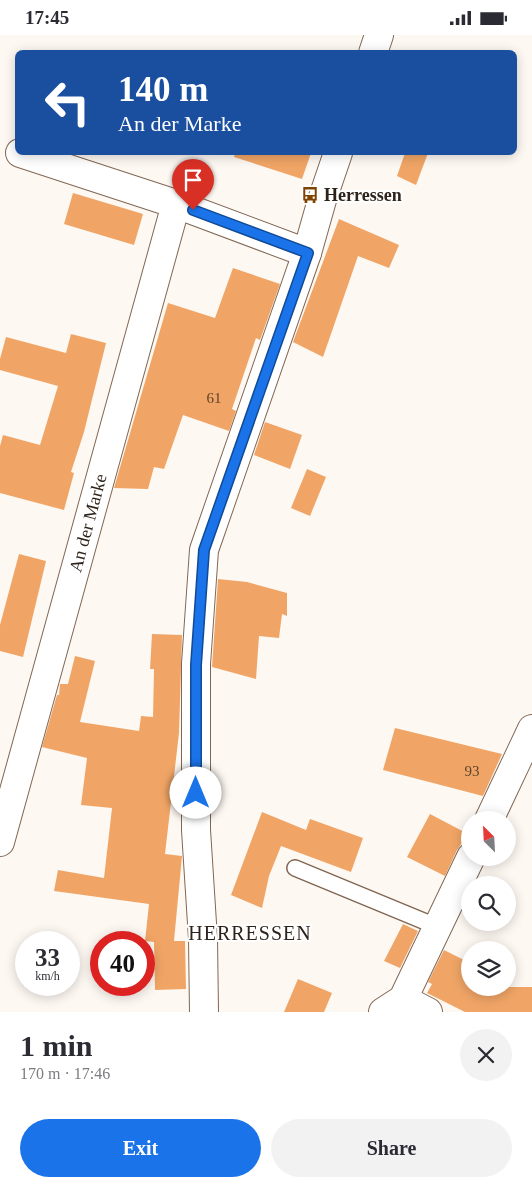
<!DOCTYPE html>
<html lang="en">
<head>
<meta charset="utf-8">
<style>
  :root { --surface:#fff; --page:#f2f2f3; --text:#2b2b33; --muted:#7c7c81; --accent:#1a73e8 }
  body { margin:0; font-family:"Times New Roman",serif; background:var(--page); color:var(--text); height:100vh; display:flex; flex-direction:column; font-size:19px; white-space:nowrap }
  * { box-sizing:border-box; margin:0 }
  p { font-size:16px; color:var(--muted) }
  .icon { flex:none; width:28px; height:28px; fill:none; stroke:currentColor; stroke-width:2; stroke-linecap:round; stroke-linejoin:round }
  .map { position:relative; height:977px; overflow:hidden }
  .details { display:flex; flex-direction:column; background:var(--surface); flex:1 }
  .details>* { flex:none }
  .top-card { position:absolute; left:15px; top:15px; width:502px; height:105px; border-radius:8px; box-shadow:0 2px 12px #0003; background:#1a4fa0; color:#fff; overflow:hidden }
  .needle { width:32px; rotate:336deg }
  .buttons { position:absolute; left:461px; top:776px; display:grid; gap:10px }
  .buttons a { display:grid; place-items:center; width:55px; height:55px; border-radius:50%; background:var(--surface); box-shadow:0 2px 12px #0003; font-size:25px }
  .speed { position:absolute; left:15px; top:896px; display:flex; gap:10px; font-size:25px; font-weight:700; text-align:center }
  .speed>* { display:grid; place-content:center; width:65px; height:65px; border-radius:50%; background:var(--surface); box-shadow:0 2px 12px #0003; line-height:1 }
  .speed small { font-size:12px; font-weight:400 }
  .speed .limit { border:8px solid #d22; background:#fff; color:#111 }
  .pin { position:absolute; display:grid; place-items:center; width:42px; height:42px; color:#fff; margin:-51px -21px; border-radius:50% 50% 50% 0; rotate:-45deg; box-shadow:0 0 5px #0007 }
  .pin .icon { rotate:45deg }
  .me { position:absolute; width:55px; margin:-28px; rotate:0deg; stroke-linejoin:round; filter:drop-shadow(0 0 4px #0008) }
  .turn { display:flex; align-items:center; gap:18px; height:105px; padding:0 20px; font-size:22px }
  .turn .icon { width:65px; height:65px; stroke-width:2.5 }
  .turn b { display:block; font-size:35px; line-height:42px }
  .round { display:grid; place-items:center; flex:none; width:52px; height:52px; border-radius:26px; background:var(--page) }
  .headline { display:flex; align-items:center; justify-content:space-between; height:85px; padding:0 20px }
  h1 { font-size:30px; font-weight:800; line-height:38px }
  .action { display:flex; gap:10px; margin-top:auto; padding:10px 20px }
  .action a { flex:1; height:58px; border-radius:30px; background:var(--accent); color:#fff; font-size:20px; font-weight:800; line-height:58px; text-align:center }
  .action a+a { background:var(--page); color:var(--text) }
  .status { display:flex; justify-content:space-between; align-items:center; height:35px; padding:0 25px; background:var(--surface); direction:ltr }
  .status svg { height:14px; fill:currentColor }
  .map>svg:first-child { display:block }
  .building { fill:#f0a566 }
  .lines { fill:none; stroke-linecap:round; stroke-linejoin:round }
  .lane-casing { stroke:#816753; stroke-width:18 }
  .street-casing { stroke:#816753; stroke-width:30 }
  .secondary-casing { stroke:#816753; stroke-width:30 }
  .lane { stroke:#fff; stroke-width:15 }
  .street { stroke:#fff; stroke-width:28 }
  .secondary { stroke:#fff; stroke-width:28 }
  .route-casing { stroke:#114b97; stroke-width:12 }
  .route { stroke:#1a73e8; stroke-width:9 }
  .labels { text-anchor:middle; stroke-width:4; stroke-linejoin:round; paint-order:stroke }
  .number-label { font-size:15px; fill:#5e442e }
  .poi-label { font-size:18px; font-weight:bold; fill:#2e231b; stroke:#fff; text-anchor:start }
  .street-label { font-size:18px; fill:#2e231b; stroke:#fff }
  .quarter-label { font-size:20px; letter-spacing:1px; fill:#2e231b; stroke:#fff }
</style>
</head>
<body>
<div class="status"><b>17:45</b><svg viewBox="0 0 49 12"><path d="M0 12V9h3v3zM5 12V6h3v6zM10 12V3h3v9zM15 12V0h3v12zM26 1h20v11H26zM47 4h2v5h-2z"/></svg></div>
<div class="map">
<svg width="532" height="977" viewBox="0 0 532 977">
  <rect width="100%" height="100%" fill="#fef8f3"/>
  <g class="building">
    <path d="M 235,118 L 311,118 L 302,144 L 234,122 Z"/>
    <path d="M 405,118 L 428,118 L 416,150 L 397,141 Z"/>
    <path d="M 73,158 L 143,179 L 134,210 L 64,189 Z"/>
    <path d="M 339,184 L 399,210 L 389,233 L 358,221 L 323,322 L 293,307 Z"/>
    <path d="M 233,233 L 280,249 L 260,305 L 256,303 L 232,374 L 236,376 L 229,396 L 183,380 L 164,434 L 154,432 L 148,454 L 114,453 L 168,268 L 215,283 Z"/>
    <path d="M 71,299 L 106,308 L 84,397 L 71,437 L 74,438 L 64,475 L 0,458 L 0,411 L 3,400 L 40,410 L 58,351 L 0,335 L 0,324 L 6,302 L 66,318 Z"/>
    <path d="M 265,387 L 302,400 L 290,434 L 254,420 Z"/>
    <path d="M 307,434 L 326,442 L 310,481 L 291,473 Z"/>
    <path d="M 19,519 L 46,526 L 23,622 L 0,616 L 0,590 Z"/>
    <path d="M 218,544 L 247,547 L 287,558 L 287,581 L 282,579 L 279,603 L 259,601 L 256,644 L 212,632 Z"/>
    <path d="M 152,599 L 182,600 L 179,698 L 165,819 L 182,821 L 174,906 L 185,906 L 186,954 L 155,955 L 154,907 L 145,906 L 149,869 L 54,856 L 58,835 L 104,843 L 112,773 L 81,770 L 87,723 L 42,712 L 57,660 L 59,660 L 60,649 L 68,649 L 75,621 L 95,626 L 80,687 L 139,696 L 141,681 L 153,682 L 154,634 L 150,634 Z"/>
    <path d="M 395,693 L 502,719 L 483,761 L 383,735 Z"/>
    <path d="M 262,777 L 306,795 L 310,784 L 363,803 L 351,837 L 281,811 L 269,841 L 262,873 L 231,860 Z"/>
    <path d="M 430,779 L 468,799 L 457,815 L 445,841 L 407,822 Z"/>
    <path d="M 403,889 L 418,896 L 400,933 L 384,926 Z"/>
    <path d="M 444,915 L 470,928 L 470,952 L 532,952 L 532,977 L 465,977 L 427,958 L 432,949 L 428,947 Z"/>
    <path d="M 298,944 L 332,958 L 324,977 L 284,977 Z"/>
  </g>
  <g class="lines">
    <g class="lane-casing">
      <path id="lane" d="M 295,833 L 438,892"/>
    </g>
    <g class="street-casing">
      <g id="street">
        <path d="M 20,118 L 176,169 L 307,218"/>
        <path d="M 489,785 L 532,694"/>
        <path d="M 0,807 L 176,169"/>
        <path d="M 403,964 L 428,977"/>
        <path d="M 383,977 L 403,964 L 471,822"/>
      </g>
    </g>
    <g class="secondary-casing">
      <g id="secondary">
        <path d="M 373,18 L 379,0"/>
        <path d="M 204,977 L 203,904 L 196,795 L 196,629 L 204,515 L 307,218 L 322,165 L 338,118"/>
      </g>
    </g>
    <use href="#lane" class="lane"/>
    <use href="#street" class="street"/>
    <use href="#secondary" class="secondary"/>
  </g>
  <g class="lines">
    <g class="route-casing">
      <path id="route" d="M 193,175 L 308,218 L 204,515 L 196,630 L 196,758"/>
    </g>
    <use href="#route" class="route"/>
  </g>
  <defs>
    <g id="bus-bare" transform="scale(1.35)"><path d="M-5-6H5V4H4V6H2V4H-2V6H-4V4H-5ZM-3.5-4V0h7V-4ZM-3.5 1.2v1.5H-2V1.2ZM2 1.2v1.5H3.5V1.2Z" fill="#804400" stroke="#fff" stroke-width="2.5" paint-order="stroke"/></g>
  </defs>
  <g fill-rule="evenodd">
    <use href="#bus-bare" x="310" y="160"/>
  </g>
  <g class="labels">
    <g class="number-label">
      <text x="214" y="368">61</text>
      <text x="472" y="741">93</text>
    </g>
    <g class="poi-label">
      <text x="324" y="166">Herressen</text>
    </g>
    <g class="street-label">
      <text transform="translate(88 488) rotate(-75)" y="6">An der Marke</text>
    </g>
    <g class="quarter-label">
      <text x="250" y="905">HERRESSEN</text>
    </g>
  </g>
</svg>
<div class="buttons">
<a><svg class="needle" viewBox="-14 -14 28 28"><path d="M0-13l5 13h-10z" fill="#e53935"/><path d="M0 13l5-13h-10z" fill="#7c7c81"/></svg></a>
<a><svg class="icon" aria-label="search" viewBox="0 0 24 24"><circle cx="10" cy="10" r="6"/><path d="M15 15l6 6"/></svg></a>
<a><svg class="icon" aria-label="layers" viewBox="0 0 24 24"><path d="M12 4l9 5-9 5-9-5zM3 14l9 5 9-5"/></svg></a>
</div>
<div class="speed"><div>33<small>km/h</small></div><div class="limit">40</div></div>
<div class="pin" style="left:193px;top:175px;background:#d93025"><svg class="icon" aria-label="arrive" viewBox="0 0 24 24"><path d="M6 21V4h12l-3 4 3 4H6"/></svg></div>
<svg class="me" style="left:196px;top:758px" viewBox="-20 -20 40 40"><circle r="19" fill="#fff"/><path d="M0-13L10 11 0 6-10 11z" fill="#1a73e8"/></svg>
<div class="top-card">
<div class="turn"><svg class="icon" aria-label="left" viewBox="0 0 24 24"><path d="M17 20v-9H6M10 6l-5 5 5 5"/></svg><div><b>140 m</b>An der Marke</div></div>
</div>
</div>
<section class="details">
<div class="headline"><div><h1>1 min</h1><p>170 m · 17:46</p></div><a class="round"><svg class="icon" aria-label="close" viewBox="0 0 24 24"><path d="M6 6l12 12M18 6L6 18"/></svg></a></div>
<div class="action"><a>Exit</a><a>Share</a></div>
</section>
</body>
</html>
